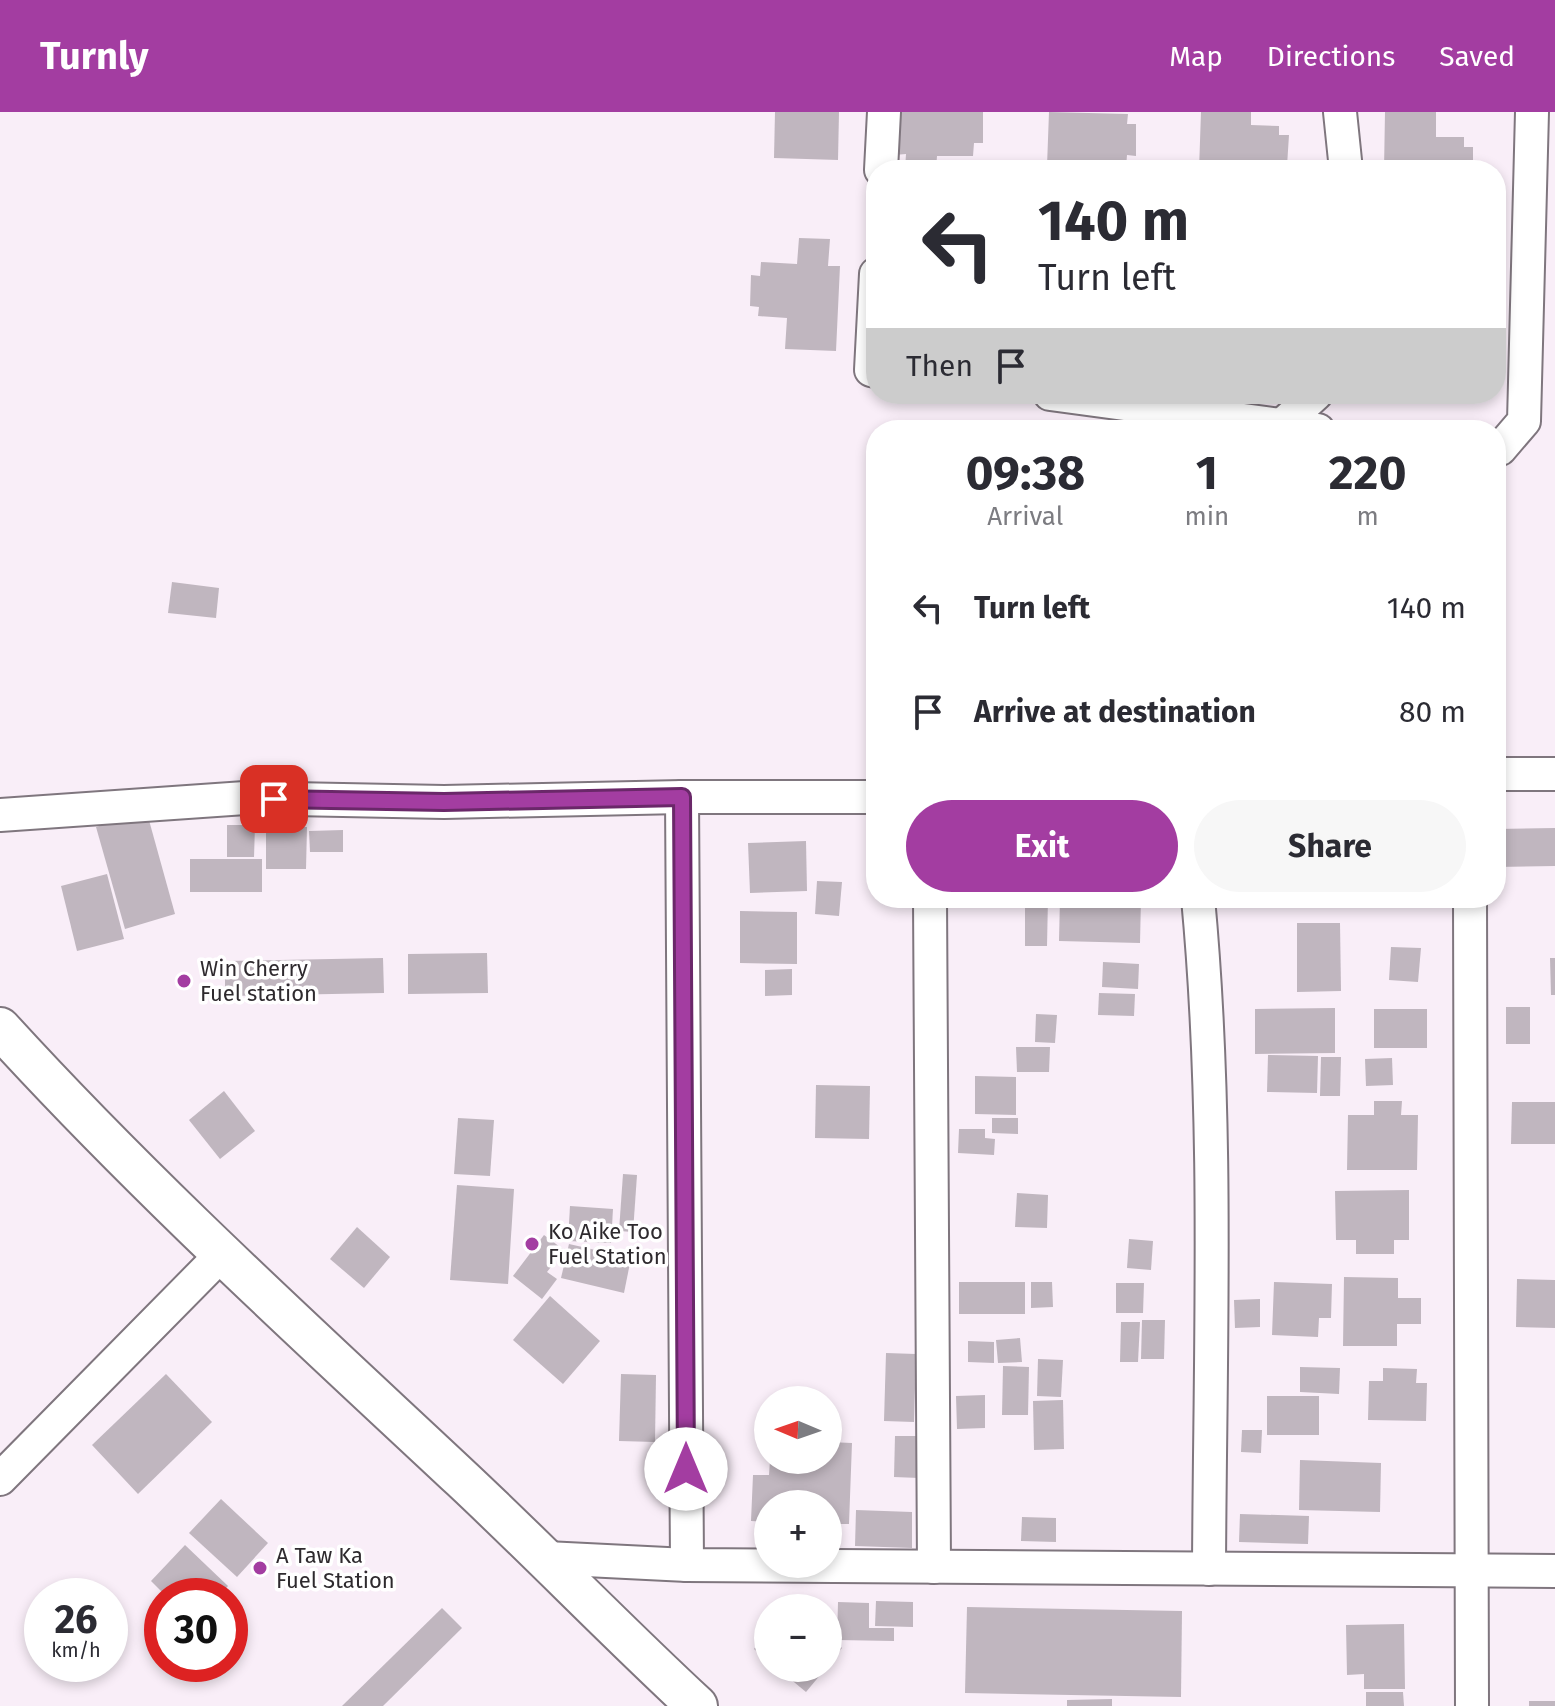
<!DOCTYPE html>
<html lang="en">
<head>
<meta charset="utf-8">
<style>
  :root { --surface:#fff; --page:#f7f7f7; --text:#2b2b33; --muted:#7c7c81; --accent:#a33da1 }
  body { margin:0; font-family:"Fira Sans",sans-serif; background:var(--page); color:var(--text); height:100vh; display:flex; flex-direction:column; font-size:30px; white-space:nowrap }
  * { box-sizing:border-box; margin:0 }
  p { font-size:26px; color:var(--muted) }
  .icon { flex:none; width:44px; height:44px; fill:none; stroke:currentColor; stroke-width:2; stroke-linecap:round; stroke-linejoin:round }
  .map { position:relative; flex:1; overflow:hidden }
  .sheet { position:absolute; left:866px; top:308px; width:640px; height:488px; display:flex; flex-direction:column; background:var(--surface); border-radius:32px; box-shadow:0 4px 12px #0003 }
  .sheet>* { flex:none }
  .guide { position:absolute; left:866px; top:48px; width:640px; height:244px; border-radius:32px; box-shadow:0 4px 12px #0003; background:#fff; color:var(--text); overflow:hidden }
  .needle { width:52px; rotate:272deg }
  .fabs { position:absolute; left:754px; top:1274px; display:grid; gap:16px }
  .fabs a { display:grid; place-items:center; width:88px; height:88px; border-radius:50%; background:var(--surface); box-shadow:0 4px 12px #0003; font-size:40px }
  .speed { position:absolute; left:24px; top:1466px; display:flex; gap:16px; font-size:40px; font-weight:700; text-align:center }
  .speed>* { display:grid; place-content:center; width:104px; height:104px; border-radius:50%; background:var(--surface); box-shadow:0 4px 12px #0003; line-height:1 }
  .speed small { font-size:20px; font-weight:400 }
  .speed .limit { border:12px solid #d22; background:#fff; color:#111 }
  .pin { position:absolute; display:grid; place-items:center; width:68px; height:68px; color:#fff; margin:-34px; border-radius:16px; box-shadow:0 4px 12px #0006 }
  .me { position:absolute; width:88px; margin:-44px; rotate:0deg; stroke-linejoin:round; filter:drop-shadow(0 0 6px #0008) }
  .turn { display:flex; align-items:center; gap:28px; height:168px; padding:0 40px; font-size:36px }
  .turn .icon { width:104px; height:104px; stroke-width:2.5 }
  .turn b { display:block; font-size:56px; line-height:68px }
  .then { display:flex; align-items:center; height:76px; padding:0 40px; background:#0003; gap:16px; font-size:30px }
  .eta { display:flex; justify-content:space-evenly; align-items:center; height:136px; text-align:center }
  .eta b { font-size:48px; font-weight:700; line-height:56px }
  .primary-button { display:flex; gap:16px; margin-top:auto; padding:16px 40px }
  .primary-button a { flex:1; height:92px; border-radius:48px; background:var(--accent); color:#fff; font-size:32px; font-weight:700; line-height:92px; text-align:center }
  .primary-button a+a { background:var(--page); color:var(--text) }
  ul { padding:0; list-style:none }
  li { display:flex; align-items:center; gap:24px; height:104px; padding:0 40px }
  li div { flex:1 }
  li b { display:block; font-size:30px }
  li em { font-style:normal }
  header { display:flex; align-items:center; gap:48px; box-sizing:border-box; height:112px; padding:0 40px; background:var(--accent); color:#fff }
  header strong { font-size:38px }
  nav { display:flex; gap:44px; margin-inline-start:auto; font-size:28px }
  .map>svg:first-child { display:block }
  .building { fill:#c0b6bf }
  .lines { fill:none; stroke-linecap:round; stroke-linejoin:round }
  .minor-casing { stroke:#7f767e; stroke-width:36 }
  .major-casing { stroke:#7f767e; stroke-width:44 }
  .minor { stroke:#fff; stroke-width:32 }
  .major { stroke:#fff; stroke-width:40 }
  .route-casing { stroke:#6a2869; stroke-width:20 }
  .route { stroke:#a33da1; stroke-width:14 }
  .poi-dot { fill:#a33da1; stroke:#fff; stroke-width:3 }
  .labels { text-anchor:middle; stroke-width:7; stroke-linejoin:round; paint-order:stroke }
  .poi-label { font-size:22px; fill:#2e2a2e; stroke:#fff; text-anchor:start }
</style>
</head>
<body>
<header>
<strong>Turnly</strong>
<nav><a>Map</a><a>Directions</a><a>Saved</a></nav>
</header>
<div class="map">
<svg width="1555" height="1594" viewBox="0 0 1555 1594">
  <rect width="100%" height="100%" fill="#f9eef8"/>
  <g class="building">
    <path d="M 775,0 L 839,0 L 838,48 L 774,46 Z"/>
    <path d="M 895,0 L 983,0 L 983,31 L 974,31 L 973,44 L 937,44 L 936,58 L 905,58 L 906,42 L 894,43 Z"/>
    <path d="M 1049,0 L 1128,2 L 1127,12 L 1136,12 L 1136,44 L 1127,43 L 1126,56 L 1059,58 L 1059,55 L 1047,54 Z"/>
    <path d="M 1201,0 L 1251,0 L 1251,13 L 1279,14 L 1279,23 L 1289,23 L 1287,54 L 1278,54 L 1278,58 L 1199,58 Z"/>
    <path d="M 1385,0 L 1436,0 L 1436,25 L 1464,25 L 1464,35 L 1473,35 L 1473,58 L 1384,58 Z"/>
    <path d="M 799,126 L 830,127 L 828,154 L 840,154 L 836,239 L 785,237 L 787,206 L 758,204 L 759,195 L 750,194 L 751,163 L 760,164 L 761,150 L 797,152 Z"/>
    <path d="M 172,470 L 219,476 L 216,506 L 168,501 Z"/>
    <path d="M 147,701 L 175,802 L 125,817 L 96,715 Z"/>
    <path d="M 227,713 L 255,713 L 254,745 L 227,745 Z"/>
    <path d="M 266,714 L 307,715 L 306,757 L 266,757 Z"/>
    <path d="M 1555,716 L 1555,754 L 1496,755 L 1496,717 Z"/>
    <path d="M 343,718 L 343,740 L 310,740 L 309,719 Z"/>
    <path d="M 806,729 L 807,779 L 750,781 L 748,731 Z"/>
    <rect x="190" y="747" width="72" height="33"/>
    <path d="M 107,762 L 124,827 L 77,839 L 61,774 Z"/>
    <path d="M 817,769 L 842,770 L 839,804 L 815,802 Z"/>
    <path d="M 1025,786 L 1048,786 L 1047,834 L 1025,834 Z"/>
    <path d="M 1060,786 L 1141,786 L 1140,831 L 1059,829 Z"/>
    <path d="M 740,799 L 797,800 L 797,852 L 740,851 Z"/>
    <path d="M 1297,811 L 1340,811 L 1341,879 L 1297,880 Z"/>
    <path d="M 1391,835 L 1421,836 L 1418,870 L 1389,868 Z"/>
    <path d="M 487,841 L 488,881 L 408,882 L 408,842 Z"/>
    <path d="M 383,846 L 384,881 L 225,884 L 225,849 Z"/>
    <path d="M 1550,846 L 1555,846 L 1555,883 L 1551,883 Z"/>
    <path d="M 1103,850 L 1139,852 L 1138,877 L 1102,875 Z"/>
    <path d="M 792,857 L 792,883 L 765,884 L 765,858 Z"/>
    <path d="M 1099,881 L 1135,882 L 1134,904 L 1098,903 Z"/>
    <rect x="1506" y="895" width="24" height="37"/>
    <path d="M 1335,896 L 1335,941 L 1255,942 L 1255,897 Z"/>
    <rect x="1374" y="897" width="53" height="39"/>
    <path d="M 1036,902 L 1057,903 L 1055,931 L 1035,930 Z"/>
    <path d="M 1016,935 L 1050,935 L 1049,960 L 1017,960 Z"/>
    <path d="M 1268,943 L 1318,944 L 1317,981 L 1267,980 Z"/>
    <path d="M 1321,945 L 1341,945 L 1340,984 L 1320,984 Z"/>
    <path d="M 1392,946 L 1393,973 L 1366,974 L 1365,947 Z"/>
    <path d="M 975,964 L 1016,965 L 1016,1003 L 975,1002 Z"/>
    <path d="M 816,973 L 870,974 L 869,1027 L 815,1026 Z"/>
    <path d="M 224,979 L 255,1019 L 220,1047 L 189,1008 Z"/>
    <path d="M 1374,989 L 1402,989 L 1401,1003 L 1418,1003 L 1417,1058 L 1347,1058 L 1348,1003 L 1374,1003 Z"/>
    <path d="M 1512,990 L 1555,990 L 1555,1032 L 1511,1032 Z"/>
    <path d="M 458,1006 L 494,1008 L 490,1064 L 454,1062 Z"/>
    <path d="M 992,1006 L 1018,1006 L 1018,1022 L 992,1021 Z"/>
    <path d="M 959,1017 L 985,1017 L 985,1026 L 995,1027 L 994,1043 L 958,1041 Z"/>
    <path d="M 623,1062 L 637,1063 L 633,1120 L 619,1119 Z"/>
    <path d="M 457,1073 L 514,1077 L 508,1172 L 450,1168 Z"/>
    <path d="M 1409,1078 L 1409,1128 L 1394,1128 L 1394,1142 L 1356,1142 L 1356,1128 L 1336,1128 L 1335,1079 Z"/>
    <path d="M 1017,1081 L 1048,1083 L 1047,1116 L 1015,1115 Z"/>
    <path d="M 570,1094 L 613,1097 L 611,1131 L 568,1129 Z"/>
    <path d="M 357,1115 L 390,1145 L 364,1176 L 330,1147 Z"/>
    <path d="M 544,1123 L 564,1138 L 547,1160 L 557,1167 L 542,1187 L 513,1164 Z"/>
    <path d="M 1129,1127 L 1153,1129 L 1151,1158 L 1127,1156 Z"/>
    <path d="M 569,1132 L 631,1146 L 624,1181 L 561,1166 Z"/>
    <path d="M 1344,1165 L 1398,1166 L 1398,1186 L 1421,1186 L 1421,1212 L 1397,1212 L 1397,1234 L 1343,1234 Z"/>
    <path d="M 1517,1167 L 1555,1168 L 1555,1216 L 1516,1215 Z"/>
    <rect x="959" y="1170" width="66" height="32"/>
    <path d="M 1031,1170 L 1052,1170 L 1053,1195 L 1031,1196 Z"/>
    <path d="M 1274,1170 L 1332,1172 L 1331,1206 L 1319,1206 L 1318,1225 L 1272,1223 Z"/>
    <path d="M 1116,1171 L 1144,1171 L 1143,1201 L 1116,1201 Z"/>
    <path d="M 550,1184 L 600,1229 L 563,1272 L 513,1228 Z"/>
    <path d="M 1260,1187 L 1260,1215 L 1235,1216 L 1234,1188 Z"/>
    <path d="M 1142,1208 L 1165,1208 L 1164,1247 L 1141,1247 Z"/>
    <path d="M 1121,1210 L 1140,1210 L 1138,1250 L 1120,1250 Z"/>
    <path d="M 1020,1226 L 1022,1250 L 998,1251 L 996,1228 Z"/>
    <path d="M 968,1229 L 994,1230 L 994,1251 L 968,1250 Z"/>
    <path d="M 886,1241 L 916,1242 L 914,1310 L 884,1309 Z"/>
    <path d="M 1038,1247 L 1063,1248 L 1061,1285 L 1037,1284 Z"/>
    <path d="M 1003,1254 L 1029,1255 L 1028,1303 L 1002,1303 Z"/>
    <path d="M 1300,1255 L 1340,1256 L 1339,1282 L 1300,1280 Z"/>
    <path d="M 1383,1256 L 1417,1257 L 1416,1271 L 1427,1271 L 1426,1309 L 1368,1308 L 1369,1269 L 1383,1269 Z"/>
    <path d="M 166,1262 L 212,1310 L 138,1382 L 92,1333 Z"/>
    <path d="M 621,1262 L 656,1263 L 655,1330 L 619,1329 Z"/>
    <path d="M 985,1283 L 985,1316 L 957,1317 L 956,1284 Z"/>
    <rect x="1267" y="1284" width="52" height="39"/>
    <path d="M 1063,1288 L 1064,1337 L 1034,1338 L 1033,1289 Z"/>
    <path d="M 1242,1318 L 1262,1318 L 1261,1341 L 1241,1340 Z"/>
    <path d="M 895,1324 L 920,1324 L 919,1366 L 894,1365 Z"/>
    <path d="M 828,1330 L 852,1331 L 849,1412 L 828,1412 L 828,1392 L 768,1392 L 768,1410 L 751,1409 L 753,1363 L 769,1363 L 770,1348 L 828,1348 Z"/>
    <path d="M 1300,1348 L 1381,1351 L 1380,1400 L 1299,1398 Z"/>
    <path d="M 221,1387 L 268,1431 L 237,1465 L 189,1421 Z"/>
    <path d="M 856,1398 L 912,1400 L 912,1436 L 855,1434 Z"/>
    <path d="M 1240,1402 L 1309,1404 L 1308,1432 L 1239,1430 Z"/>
    <path d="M 1022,1405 L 1056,1406 L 1056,1430 L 1021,1429 Z"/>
    <path d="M 185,1433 L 228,1474 L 219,1484 L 166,1484 L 151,1469 Z"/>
    <path d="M 876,1489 L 913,1490 L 913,1515 L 875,1514 Z"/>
    <path d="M 838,1490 L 869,1491 L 869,1516 L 894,1516 L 894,1529 L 837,1528 Z"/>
    <path d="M 967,1495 L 1182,1499 L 1181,1585 L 965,1581 Z"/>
    <path d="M 442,1496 L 462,1516 L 383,1594 L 342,1594 Z"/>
    <path d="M 1404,1512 L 1405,1577 L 1364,1577 L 1364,1562 L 1347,1563 L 1346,1513 Z"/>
    <path d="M 768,1520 L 768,1549 L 754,1537 Z"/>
    <path d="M 828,1524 L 842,1536 L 828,1553 Z"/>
    <path d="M 777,1556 L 826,1556 L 806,1580 Z"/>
    <path d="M 1366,1580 L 1403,1580 L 1404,1594 L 1366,1594 Z"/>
    <path d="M 1112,1587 L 1112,1594 L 1067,1594 L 1067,1588 Z"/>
    <rect x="1529" y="1589" width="26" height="5"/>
  </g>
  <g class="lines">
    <g class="minor-casing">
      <g id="minor">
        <path d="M 1340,0 L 1346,58"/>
        <path d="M 881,58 L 884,0"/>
        <path d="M 876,162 L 871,258 L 876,259"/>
        <path d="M 1050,282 L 1318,318"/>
        <path d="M 1282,313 L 1316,282"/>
        <path d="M 1496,338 L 1500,337 L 1524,309 L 1532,0"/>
        <path d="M 1496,662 L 1555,662"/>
        <path d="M 0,703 L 245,686 L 444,690 L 682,685"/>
        <path d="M 930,786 L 934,1455"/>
        <path d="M 1198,786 C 1219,1008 1210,1234 1209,1457"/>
        <path d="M 1470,786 L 1472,1594"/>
        <path d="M 0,1367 L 222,1142"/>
        <path d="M 546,1446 L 687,1453 L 1555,1459"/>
        <path d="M 687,1453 L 682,685 L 876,685"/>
      </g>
    </g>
    <g class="major-casing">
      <path id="major" d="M 0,916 C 145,1075 305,1220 462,1367 C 542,1442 617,1520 697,1594"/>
    </g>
    <use href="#minor" class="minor"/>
    <use href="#major" class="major"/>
  </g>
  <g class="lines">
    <g class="route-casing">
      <path id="route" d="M 274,687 L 444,690 L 682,685 L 686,1357"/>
    </g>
    <use href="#route" class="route"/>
  </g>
  <g class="poi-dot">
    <circle cx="184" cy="869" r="8"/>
    <circle cx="532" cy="1132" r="8"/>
    <circle cx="260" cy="1456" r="8"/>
  </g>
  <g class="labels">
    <g class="poi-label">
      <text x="200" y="864">Win Cherry<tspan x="200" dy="25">Fuel station</tspan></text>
      <text x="548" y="1127">Ko Aike Too<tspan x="548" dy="25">Fuel Station</tspan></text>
      <text x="276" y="1451">A Taw Ka<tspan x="276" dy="25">Fuel Station</tspan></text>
    </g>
  </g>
</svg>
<div class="fabs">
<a><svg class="needle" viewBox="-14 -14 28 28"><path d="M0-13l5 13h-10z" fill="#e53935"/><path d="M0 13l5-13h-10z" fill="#7c7c81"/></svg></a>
<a>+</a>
<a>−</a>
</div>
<div class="speed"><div>26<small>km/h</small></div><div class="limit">30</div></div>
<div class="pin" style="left:274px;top:687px;background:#d93025"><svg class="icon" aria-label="arrive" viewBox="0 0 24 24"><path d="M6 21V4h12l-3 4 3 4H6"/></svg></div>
<svg class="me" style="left:686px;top:1357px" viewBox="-20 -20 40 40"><circle r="19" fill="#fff"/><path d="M0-13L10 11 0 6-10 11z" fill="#a33da1"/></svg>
<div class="guide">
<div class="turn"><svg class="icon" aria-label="left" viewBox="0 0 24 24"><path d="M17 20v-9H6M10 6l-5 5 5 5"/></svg><div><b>140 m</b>Turn left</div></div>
<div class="then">Then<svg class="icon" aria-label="arrive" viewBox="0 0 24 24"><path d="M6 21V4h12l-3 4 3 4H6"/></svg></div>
</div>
<section class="sheet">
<div class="eta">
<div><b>09:38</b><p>Arrival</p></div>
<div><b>1</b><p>min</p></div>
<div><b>220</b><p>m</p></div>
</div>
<ul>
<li><svg class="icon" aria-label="left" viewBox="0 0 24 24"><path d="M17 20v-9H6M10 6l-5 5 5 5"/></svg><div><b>Turn left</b></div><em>140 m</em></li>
<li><svg class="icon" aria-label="arrive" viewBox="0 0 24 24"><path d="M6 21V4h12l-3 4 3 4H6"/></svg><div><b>Arrive at destination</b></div><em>80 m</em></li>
</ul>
<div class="primary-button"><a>Exit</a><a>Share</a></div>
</section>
</div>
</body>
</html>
